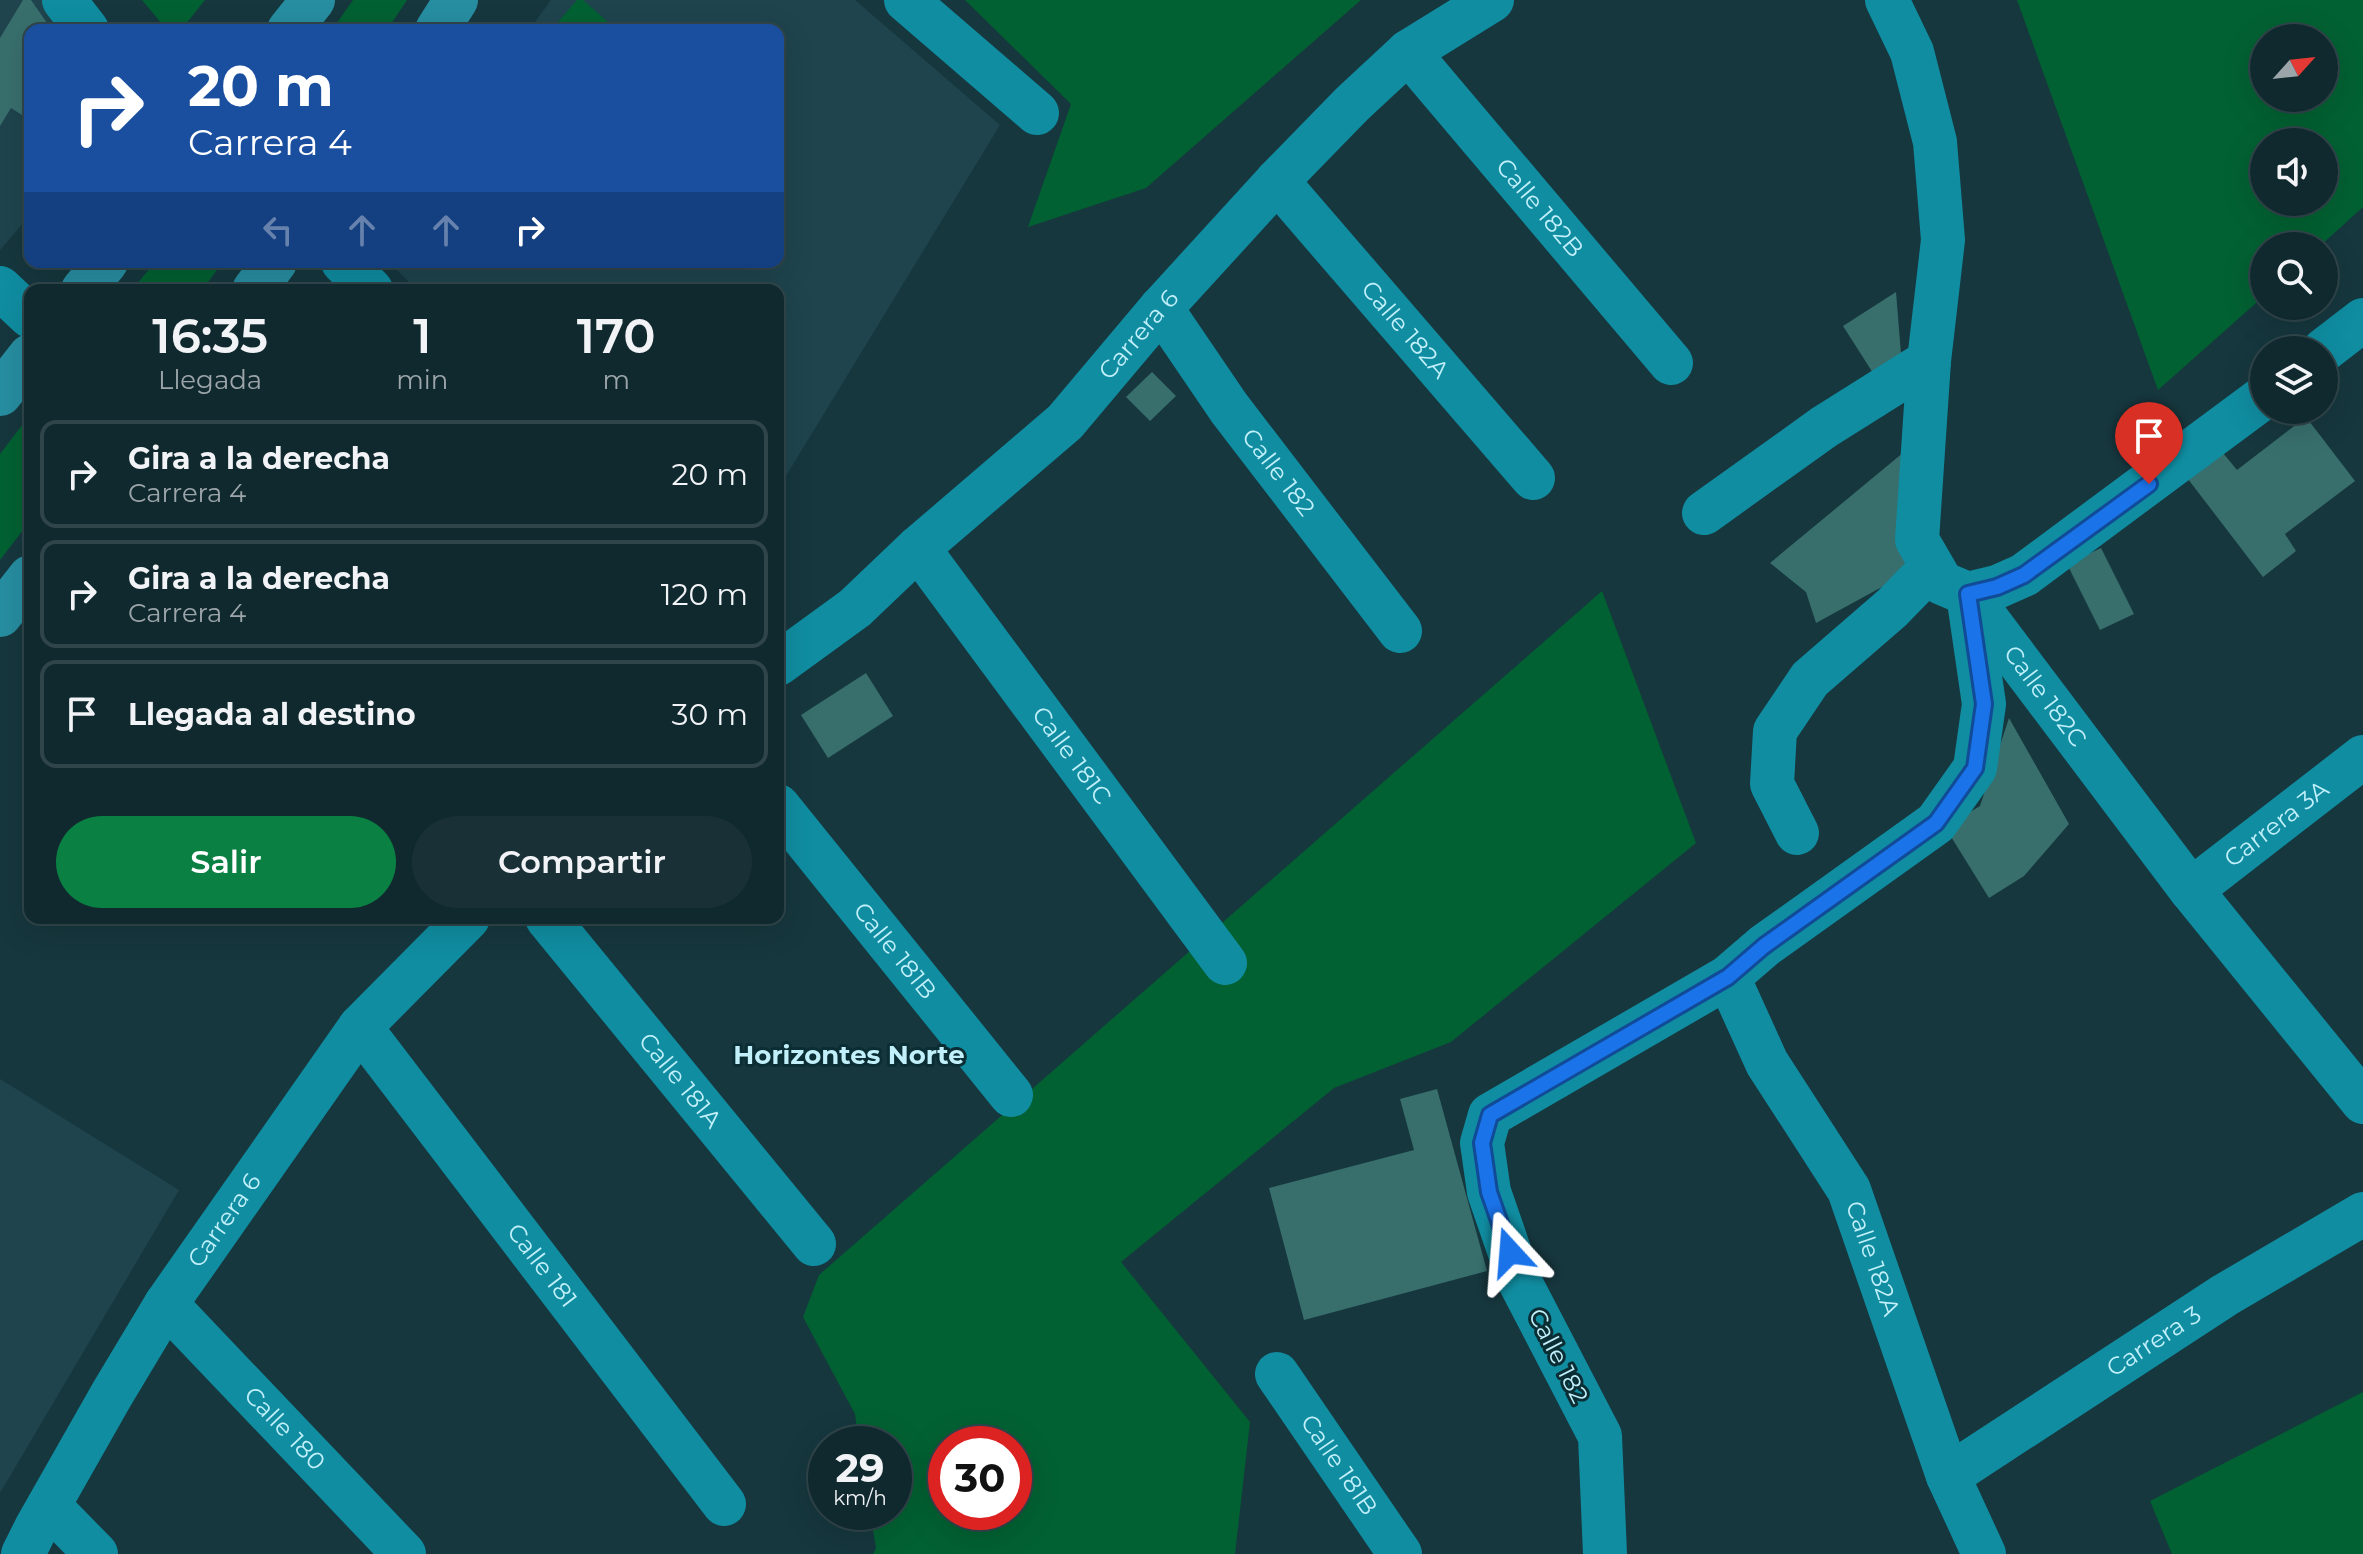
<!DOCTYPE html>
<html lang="es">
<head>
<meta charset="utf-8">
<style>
  :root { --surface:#10292e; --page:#193136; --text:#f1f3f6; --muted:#9ca6aa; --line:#30454a; --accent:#0b8043 }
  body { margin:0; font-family:Montserrat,sans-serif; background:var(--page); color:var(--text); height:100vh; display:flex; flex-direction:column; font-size:30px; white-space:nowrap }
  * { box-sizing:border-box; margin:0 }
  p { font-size:26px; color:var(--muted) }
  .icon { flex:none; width:44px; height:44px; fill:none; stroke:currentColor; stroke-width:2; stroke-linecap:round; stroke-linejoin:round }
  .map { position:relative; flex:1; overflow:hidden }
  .drawer { position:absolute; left:24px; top:284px; width:760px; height:640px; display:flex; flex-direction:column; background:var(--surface); border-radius:16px; box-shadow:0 8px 32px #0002,0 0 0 2px var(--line) }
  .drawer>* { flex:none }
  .banner { position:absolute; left:24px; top:24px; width:760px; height:244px; border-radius:16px; box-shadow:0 8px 32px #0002,0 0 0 2px var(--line); background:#1a4fa0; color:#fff; overflow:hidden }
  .needle { width:52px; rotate:63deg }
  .fabs { position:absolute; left:2250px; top:24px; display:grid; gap:16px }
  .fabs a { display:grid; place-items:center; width:88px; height:88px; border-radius:50%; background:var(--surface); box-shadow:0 8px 32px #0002,0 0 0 2px var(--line); font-size:40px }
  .speed { position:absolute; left:808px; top:1426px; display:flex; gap:16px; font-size:40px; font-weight:700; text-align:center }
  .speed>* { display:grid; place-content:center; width:104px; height:104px; border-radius:50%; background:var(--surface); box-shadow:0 8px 32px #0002,0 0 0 2px var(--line); line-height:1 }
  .speed small { font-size:20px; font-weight:400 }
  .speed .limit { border:12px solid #d22; background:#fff; color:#111 }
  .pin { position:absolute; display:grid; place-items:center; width:68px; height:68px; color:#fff; margin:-82px -34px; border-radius:50% 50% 50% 0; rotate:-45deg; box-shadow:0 0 8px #0007 }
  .pin .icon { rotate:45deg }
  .me { position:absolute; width:88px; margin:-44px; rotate:341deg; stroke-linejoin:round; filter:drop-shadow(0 0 6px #0008) }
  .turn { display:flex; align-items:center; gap:28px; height:168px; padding:0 32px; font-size:36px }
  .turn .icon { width:104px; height:104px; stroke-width:2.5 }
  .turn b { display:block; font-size:56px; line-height:68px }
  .lanes { display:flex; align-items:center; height:76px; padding:0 32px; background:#0003; justify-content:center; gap:40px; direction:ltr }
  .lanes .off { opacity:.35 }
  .eta { display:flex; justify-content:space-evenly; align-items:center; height:136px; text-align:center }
  .eta b { font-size:48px; font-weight:600; line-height:56px }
  .action { display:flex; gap:16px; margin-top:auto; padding:16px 32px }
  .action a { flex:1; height:92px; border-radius:48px; background:var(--accent); color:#fff; font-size:32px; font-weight:600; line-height:92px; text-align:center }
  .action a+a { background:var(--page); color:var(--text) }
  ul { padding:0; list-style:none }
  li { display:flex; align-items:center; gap:24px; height:108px; margin:0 16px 12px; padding:0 16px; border:4px solid var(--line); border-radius:16px }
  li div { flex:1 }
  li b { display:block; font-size:30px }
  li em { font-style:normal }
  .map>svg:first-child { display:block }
  .built { fill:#1f444d }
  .green { fill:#026132; fill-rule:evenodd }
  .building { fill:#386f6d }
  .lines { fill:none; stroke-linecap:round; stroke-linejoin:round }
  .minor { stroke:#108da1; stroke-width:44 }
  .major { stroke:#278ea1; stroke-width:44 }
  .route-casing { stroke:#114b97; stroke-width:20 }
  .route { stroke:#1a73e8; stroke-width:14 }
  .labels { text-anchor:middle; stroke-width:6; stroke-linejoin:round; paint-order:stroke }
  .street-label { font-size:24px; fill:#c1f0fb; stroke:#0b2d34 }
  .neighbourhood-label { font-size:26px; font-weight:bold; fill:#c1f0fb; stroke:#0b2d34 }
</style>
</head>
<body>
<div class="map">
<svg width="2363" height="1554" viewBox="0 0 2363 1554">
  <rect width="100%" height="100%" fill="#16373e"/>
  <g class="built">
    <path d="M 0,0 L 43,0 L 67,30 L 30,30 L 30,215 L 0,250 Z"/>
    <path d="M 551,0 L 855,0 L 1000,125 L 778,489 L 778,290 L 417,290 L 389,262 L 778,262 L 778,30 L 529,30 Z"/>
    <path d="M 0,1079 L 179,1190 L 0,1493 Z"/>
  </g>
  <g class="green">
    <path d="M 142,0 L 205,0 L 181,30 L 167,30 Z"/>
    <path d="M 353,0 L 407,0 L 387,30 L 332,30 Z"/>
    <path d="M 577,0 L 583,0 L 617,30 L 551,30 Z"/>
    <path d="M 965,0 L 1361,0 L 1146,188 L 1028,227 L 1071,104 Z"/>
    <path d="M 2017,0 L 2363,0 L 2363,207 L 2320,246 L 2264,246 L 2264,296 L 2158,390 ZM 2324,38 L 2324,98 L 2264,98 L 2264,38 ZM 2324,142 L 2324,202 L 2264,202 L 2264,142 Z"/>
    <path d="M 155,262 L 223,262 L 202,290 L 132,290 Z"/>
    <path d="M 30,415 L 30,521 L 0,560 L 0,454 Z"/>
    <path d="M 1602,591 L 1696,843 L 1451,1042 L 1334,1088 L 1121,1262 L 1250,1422 L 1235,1554 L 873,1554 L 876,1548 L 870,1512 L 894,1512 L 894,1444 L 859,1444 L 855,1414 L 803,1317 L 819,1275 ZM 946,1444 L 1014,1444 L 1014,1512 L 946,1512 Z"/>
    <path d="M 2363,1392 L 2363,1554 L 2172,1554 L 2150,1501 Z"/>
  </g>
  <g class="building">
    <path d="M 23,0 L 31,0 L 52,30 L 30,30 L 30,120 L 11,108 L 0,126 L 0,38 Z"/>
    <path d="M 1896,292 L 1901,354 L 1880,384 L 1843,326 Z"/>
    <path d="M 1152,372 L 1176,396 L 1150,421 L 1126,397 Z"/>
    <path d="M 2306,417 L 2355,481 L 2285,534 L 2296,551 L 2263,577 L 2188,479 L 2223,453 L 2237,470 Z"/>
    <path d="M 1904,452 L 1913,570 L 1816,623 L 1806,592 L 1770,563 Z"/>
    <path d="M 2101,548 L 2134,614 L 2100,630 L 2067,564 Z"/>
    <path d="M 866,673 L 893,716 L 828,758 L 801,715 Z"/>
    <path d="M 2009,718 L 2069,824 L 2024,876 L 1989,898 L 1945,827 L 1980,806 Z"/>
    <path d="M 1437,1089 L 1487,1271 L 1304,1320 L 1269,1188 L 1414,1150 L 1400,1099 Z"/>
  </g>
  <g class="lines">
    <g class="minor">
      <path d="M 64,0 L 87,30"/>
      <path d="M 906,0 L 1037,113"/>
      <path id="s1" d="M 1887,0 L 1912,52 L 1935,142 L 1943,240 L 1929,361 L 1917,540 L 1942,583 L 1968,594 L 2191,890 L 2363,1102"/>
      <path id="s2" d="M 1408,52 L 1671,363"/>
      <path id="s3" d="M 1277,181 L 1533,478"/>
      <path d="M 343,262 L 371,290"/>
      <path d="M 0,288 L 30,316"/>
      <path id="s4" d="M 1161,308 L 1229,408 L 1400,631"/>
      <path d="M 2324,350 L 2363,320"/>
      <path d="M 1704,513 L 1824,427 L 1929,361"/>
      <path id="s5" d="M 918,548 L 1225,963"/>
      <path d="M 1968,594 L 1997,587 L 2024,575 L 2264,397"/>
      <path id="s6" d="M 778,664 L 855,608 L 918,548 L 1065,422 L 1161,308 L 1277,181 L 1352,104 L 1408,52 L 1492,0"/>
      <path id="s7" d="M 778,806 L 1011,1095"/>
      <path d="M 1797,833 L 1772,784 L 1775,731 L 1810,679 L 1892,608 L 1931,568"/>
      <path id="s8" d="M 2191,890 L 2363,757"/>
      <path id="s9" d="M 547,918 L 814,1244"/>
      <path id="s10" d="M 1728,977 L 1767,1063 L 1849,1190 L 1948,1476 L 1984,1554"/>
      <path id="s11" d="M 360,1027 L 724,1504"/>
      <path id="s12" d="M 166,1304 L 404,1554"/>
      <path id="s13" d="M 1277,1374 L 1400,1554"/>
      <path id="s14" d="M 1948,1476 L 2225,1295 L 2363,1214"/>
      <path d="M 49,1506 L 96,1554"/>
      <path id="s15" d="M 23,1554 L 37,1526 L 112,1394 L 166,1304 L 360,1027 L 468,918"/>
      <path d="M 1605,1554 L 1600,1436 L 1520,1282 L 1489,1192 L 1482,1143 L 1490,1115 L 1728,977 L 1764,946 L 1936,823 L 1975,768 L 1984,704 L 1969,601"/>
    </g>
    <g class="major">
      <path d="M 289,30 L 313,0"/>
      <path d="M 437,30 L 456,0"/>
      <path d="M 83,290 L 106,262"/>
      <path d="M 254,290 L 275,262"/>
      <path d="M 0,394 L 30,356"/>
      <path d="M 0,615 L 30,577"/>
    </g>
  </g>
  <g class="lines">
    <g class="route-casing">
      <path id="route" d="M 1510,1252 L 1489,1192 L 1482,1143 L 1490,1115 L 1728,977 L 1764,946 L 1936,823 L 1975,768 L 1984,704 L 1968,594 L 1997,587 L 2024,575 L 2149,484"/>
    </g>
    <use href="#route" class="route"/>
  </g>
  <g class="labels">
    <g class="street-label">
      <text dy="8" stroke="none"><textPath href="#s2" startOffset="204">Calle 182B</textPath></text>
      <text dy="8" stroke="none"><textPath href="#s3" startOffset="196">Calle 182A</textPath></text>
      <text dy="8" stroke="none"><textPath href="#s6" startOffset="490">Carrera 6</textPath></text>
      <text dy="8" stroke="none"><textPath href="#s4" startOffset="202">Calle 182</textPath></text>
      <text dy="8" stroke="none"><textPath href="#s1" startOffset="756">Calle 182C</textPath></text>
      <text dy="8" stroke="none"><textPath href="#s5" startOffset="258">Calle 181C</textPath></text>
      <text dy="8" stroke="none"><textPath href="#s8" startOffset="108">Carrera 3A</textPath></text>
      <text dy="8" stroke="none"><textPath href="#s7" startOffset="186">Calle 181B</textPath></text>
      <text dy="8" stroke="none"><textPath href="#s9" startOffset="210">Calle 181A</textPath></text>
      <text dy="8" stroke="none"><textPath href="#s15" startOffset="390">Carrera 6</textPath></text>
      <text dy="8" stroke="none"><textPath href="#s10" startOffset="318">Calle 182A</textPath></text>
      <text dy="8" stroke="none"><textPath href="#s11" startOffset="300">Calle 181</textPath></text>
      <text dy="8" stroke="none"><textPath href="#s14" startOffset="246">Carrera 3</textPath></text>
      <text transform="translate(1558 1356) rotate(63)" y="8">Calle 182</text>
      <text dy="8" stroke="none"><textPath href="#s12" startOffset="172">Calle 180</textPath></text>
      <text dy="8" stroke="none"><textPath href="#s13" startOffset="110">Calle 181B</textPath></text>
    </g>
    <g class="neighbourhood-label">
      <text x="849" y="1064">Horizontes Norte</text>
    </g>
  </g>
</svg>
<div class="fabs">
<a><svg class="needle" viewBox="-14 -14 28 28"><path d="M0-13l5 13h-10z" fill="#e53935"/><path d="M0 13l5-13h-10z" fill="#9ca6aa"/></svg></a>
<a><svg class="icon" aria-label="sound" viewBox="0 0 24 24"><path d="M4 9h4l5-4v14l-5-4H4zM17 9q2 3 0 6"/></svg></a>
<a><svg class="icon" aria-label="search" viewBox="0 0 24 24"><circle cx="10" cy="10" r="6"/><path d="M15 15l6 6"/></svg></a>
<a><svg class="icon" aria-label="layers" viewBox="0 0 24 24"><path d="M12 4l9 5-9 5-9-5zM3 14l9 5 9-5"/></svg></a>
</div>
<div class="speed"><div>29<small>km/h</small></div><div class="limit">30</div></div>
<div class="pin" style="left:2149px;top:484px;background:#d93025"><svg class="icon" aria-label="arrive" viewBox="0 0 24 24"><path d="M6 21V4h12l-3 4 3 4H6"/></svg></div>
<svg class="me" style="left:1510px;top:1252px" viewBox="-20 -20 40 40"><path d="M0-17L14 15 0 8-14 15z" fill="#1a73e8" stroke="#fff" stroke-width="4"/></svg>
<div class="banner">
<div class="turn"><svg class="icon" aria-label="right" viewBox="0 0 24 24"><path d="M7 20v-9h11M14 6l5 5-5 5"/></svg><div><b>20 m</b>Carrera 4</div></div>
<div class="lanes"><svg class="icon off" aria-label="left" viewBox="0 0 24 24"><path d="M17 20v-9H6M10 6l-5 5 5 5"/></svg><svg class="icon off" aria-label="ahead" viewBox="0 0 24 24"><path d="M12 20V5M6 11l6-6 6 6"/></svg><svg class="icon off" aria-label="ahead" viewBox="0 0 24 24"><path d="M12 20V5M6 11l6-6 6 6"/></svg><svg class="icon" aria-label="right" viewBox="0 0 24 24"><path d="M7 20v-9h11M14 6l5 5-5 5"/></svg></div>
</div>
<section class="drawer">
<div class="eta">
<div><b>16:35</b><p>Llegada</p></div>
<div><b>1</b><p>min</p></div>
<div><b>170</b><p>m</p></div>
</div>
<ul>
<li><svg class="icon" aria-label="right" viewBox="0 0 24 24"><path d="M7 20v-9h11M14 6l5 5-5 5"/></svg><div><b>Gira a la derecha</b><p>Carrera 4</p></div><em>20 m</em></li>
<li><svg class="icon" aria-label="right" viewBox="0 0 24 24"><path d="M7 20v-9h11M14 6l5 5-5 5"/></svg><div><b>Gira a la derecha</b><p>Carrera 4</p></div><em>120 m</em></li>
<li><svg class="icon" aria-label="arrive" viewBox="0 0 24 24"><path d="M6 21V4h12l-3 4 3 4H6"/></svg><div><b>Llegada al destino</b></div><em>30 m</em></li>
</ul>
<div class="action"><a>Salir</a><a>Compartir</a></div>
</section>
</div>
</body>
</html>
